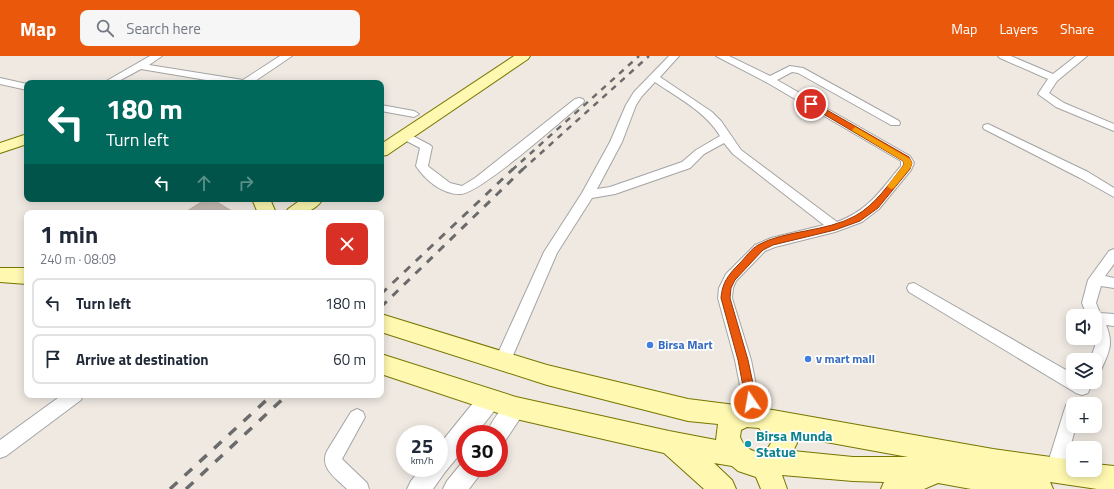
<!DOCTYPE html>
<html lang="en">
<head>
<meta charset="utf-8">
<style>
  :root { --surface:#fff; --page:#f6f6f7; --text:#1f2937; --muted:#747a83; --line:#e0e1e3; --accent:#ea580c }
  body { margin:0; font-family:"Titillium Web",sans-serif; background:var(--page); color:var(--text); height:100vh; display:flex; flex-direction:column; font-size:15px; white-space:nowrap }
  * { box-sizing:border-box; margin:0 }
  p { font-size:13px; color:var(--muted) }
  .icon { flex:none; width:22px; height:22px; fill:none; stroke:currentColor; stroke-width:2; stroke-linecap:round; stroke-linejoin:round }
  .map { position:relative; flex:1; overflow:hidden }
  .side { position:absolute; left:24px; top:154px; width:360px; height:188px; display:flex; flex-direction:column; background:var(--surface); border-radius:8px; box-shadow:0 2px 10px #0003 }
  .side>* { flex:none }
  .hud { position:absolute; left:24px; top:24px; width:360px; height:122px; border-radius:8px; box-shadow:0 2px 10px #0003; background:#00695c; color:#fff; overflow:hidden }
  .buttons { position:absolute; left:1066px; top:253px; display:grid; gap:8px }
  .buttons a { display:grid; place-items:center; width:36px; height:36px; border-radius:8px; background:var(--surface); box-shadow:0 2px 10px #0003; font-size:20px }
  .speed { position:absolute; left:396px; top:369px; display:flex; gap:8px; font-size:20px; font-weight:700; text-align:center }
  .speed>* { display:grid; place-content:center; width:52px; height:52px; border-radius:50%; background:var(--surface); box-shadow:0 2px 10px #0003; line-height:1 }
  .speed small { font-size:10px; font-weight:400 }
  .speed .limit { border:6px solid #d22; background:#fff; color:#111 }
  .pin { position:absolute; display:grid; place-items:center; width:34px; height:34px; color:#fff; margin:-17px; border:2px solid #fff; border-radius:50%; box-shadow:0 1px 4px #0007 }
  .me { position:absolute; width:44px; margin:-22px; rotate:348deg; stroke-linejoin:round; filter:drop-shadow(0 0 3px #0008) }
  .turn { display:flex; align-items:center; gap:14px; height:84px; padding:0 16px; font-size:18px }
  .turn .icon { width:52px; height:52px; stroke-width:2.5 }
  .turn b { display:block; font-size:28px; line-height:34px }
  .lanes { display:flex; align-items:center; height:38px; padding:0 16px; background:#0003; justify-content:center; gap:20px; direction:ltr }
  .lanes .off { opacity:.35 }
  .round { display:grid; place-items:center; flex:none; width:42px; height:42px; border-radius:8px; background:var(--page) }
  .overview { display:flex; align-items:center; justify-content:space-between; height:68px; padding:0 16px }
  h1 { font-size:24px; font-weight:700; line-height:30px }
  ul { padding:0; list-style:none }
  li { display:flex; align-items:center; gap:12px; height:50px; margin:0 8px 6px; padding:0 8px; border:2px solid var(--line); border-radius:8px }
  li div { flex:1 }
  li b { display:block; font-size:15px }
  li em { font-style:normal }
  header { display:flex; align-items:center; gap:24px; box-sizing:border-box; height:56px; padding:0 20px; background:var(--accent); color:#fff }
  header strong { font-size:19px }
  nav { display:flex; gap:22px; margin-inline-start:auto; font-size:14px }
  .search { width:280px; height:36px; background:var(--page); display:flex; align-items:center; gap:10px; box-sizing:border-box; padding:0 14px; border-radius:8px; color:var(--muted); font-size:15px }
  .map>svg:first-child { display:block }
  .building { fill:#c7bab5; stroke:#c2ada3 }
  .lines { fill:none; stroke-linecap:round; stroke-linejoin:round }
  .minor-casing { stroke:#a4a4a4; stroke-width:2 }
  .tertiary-casing { stroke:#a4a4a4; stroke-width:2 }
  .secondary-casing { stroke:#777600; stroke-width:2 }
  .minor { fill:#fff; fill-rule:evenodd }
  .tertiary { fill:#fff; fill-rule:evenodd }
  .secondary { fill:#fef8b0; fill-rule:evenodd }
  .rail-far2 { stroke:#6b6b6b; stroke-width:2.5; stroke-dasharray:6 6; stroke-linecap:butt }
  .rail-far1 { stroke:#6b6b6b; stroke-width:3; stroke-dasharray:8 8; stroke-linecap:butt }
  .rail { stroke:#6b6b6b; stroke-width:3.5; stroke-dasharray:10 10; stroke-linecap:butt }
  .route { fill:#ea580c; stroke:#983908 }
  .slow { fill:#f59e0b }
  .shop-dot { fill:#3f7fe0; stroke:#fff; stroke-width:1.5 }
  .culture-dot { fill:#0f9aa8; stroke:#fff; stroke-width:1.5 }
  .labels { text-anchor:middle; stroke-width:3.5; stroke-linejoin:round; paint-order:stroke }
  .shop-label { font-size:12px; font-weight:bold; fill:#366cbe; stroke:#fff; text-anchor:start }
  .near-culture-label { font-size:14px; font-weight:bold; fill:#0d838f; stroke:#fff; text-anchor:start }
</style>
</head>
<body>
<header>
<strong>Map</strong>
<div class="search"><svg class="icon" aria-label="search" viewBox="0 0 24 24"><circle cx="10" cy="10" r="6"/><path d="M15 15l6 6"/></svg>Search here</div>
<nav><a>Map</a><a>Layers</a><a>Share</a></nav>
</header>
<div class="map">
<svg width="1114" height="433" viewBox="0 0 1114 433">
  <rect width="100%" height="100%" fill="#efe9e2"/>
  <path class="building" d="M 206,143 L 212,143 L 235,157 L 184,157 Z"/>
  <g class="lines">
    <g class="minor-casing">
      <g id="minor">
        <path d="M 150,0 L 162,0 L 149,9 L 243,24 L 280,0 L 292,0 L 252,27 L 224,27 L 141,13 L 115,27 L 103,27 Z"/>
        <path d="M 669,0 L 679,0 L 660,21 L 712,56 L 721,65 L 741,94 L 837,166 C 869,154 880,135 901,110 L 901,105 L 766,26 L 716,0 L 729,0 L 770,20 L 790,10 L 803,12 L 899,65 L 900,67 L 899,69 L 891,69 L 798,17 L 792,16 L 777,24 L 910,100 L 914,107 L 911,114 L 879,153 L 862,166 L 835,176 L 775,191 L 765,195 L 736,225 L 733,232 L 732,242 L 751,304 L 762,359 L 760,364 L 754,367 L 748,364 L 746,359 L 735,304 L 718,242 L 719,232 L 726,218 L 755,189 L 771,182 L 824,169 L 733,98 L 724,87 L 704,98 L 690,112 L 615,138 L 592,142 L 557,197 L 508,311 L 502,313 L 496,311 L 494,306 L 544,196 L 582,137 L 610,86 L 626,49 L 634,36 ZM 655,26 C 678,42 706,56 720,80 L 696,94 L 682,106 L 610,131 L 597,133 L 622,86 L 636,49 L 642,40 Z"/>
        <path d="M 998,0 L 1011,0 L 1053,18 L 1076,0 L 1087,0 L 1057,25 L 1049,37 L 1064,47 L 1114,68 L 1114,75 L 1056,51 L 1038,38 L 1048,23 L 1000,2 Z"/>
        <path d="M 0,22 L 27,28 L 27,34 L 0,28 Z"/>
        <path d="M 579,42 L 583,43 L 584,45 L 583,47 C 562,64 482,136 461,138 C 443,139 425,124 416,110 L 420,92 L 399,81 L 397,79 L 403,76 L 407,77 L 430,89 L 432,91 L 428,110 L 429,111 L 450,127 L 462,130 L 475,122 L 575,43 Z"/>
        <path d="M 381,49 L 414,55 L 419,58 L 414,61 L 381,55 Z"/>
        <path d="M 988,68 L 1088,116 L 1114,132 L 1114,141 L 1080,122 L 984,73 L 983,71 L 984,69 Z"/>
        <path d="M 1114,193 L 1114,208 L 1105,220 L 1114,222 L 1114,232 L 1101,230 L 1096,247 L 1100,257 L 1114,258 L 1114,270 L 1106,269 C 1114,288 1109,296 1101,314 L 1095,316 L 1095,304 L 1090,304 L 1095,290 L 1095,260 L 1087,260 L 1082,247 L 1088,224 L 1109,195 Z"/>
        <path d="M 914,227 L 1073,318 L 1073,326 L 1088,327 L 1090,332 L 1088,337 L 1082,339 L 1076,337 L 909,236 L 907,232 L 909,228 Z"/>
        <path d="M 62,339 L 83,339 L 81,344 L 6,400 L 0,402 L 0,384 Z"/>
        <path d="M 1073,345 L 1080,348 L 1073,348 L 1073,370 L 1076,370 L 1064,413 L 1061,419 L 1055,422 L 1049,419 L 1046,413 L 1065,352 L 1067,347 Z"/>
        <path d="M 357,353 L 363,356 L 365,361 L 342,403 L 367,427 L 369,433 L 347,433 C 336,422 319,412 327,395 L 351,356 Z"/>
      </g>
    </g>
    <g class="tertiary-casing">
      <g id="tertiary">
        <path d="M 490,334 L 498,336 L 501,343 L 498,350 L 476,378 L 465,378 L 465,392 L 445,416 L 433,433 L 407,433 L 411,425 L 421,412 L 439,412 L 439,389 L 482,336 Z"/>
        <path d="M 516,342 L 524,345 L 527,352 L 505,385 L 499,387 L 499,378 L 486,378 C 492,365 503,347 516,342 Z"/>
        <path d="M 465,403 L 465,412 L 483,412 L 479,420 L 469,433 L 443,433 L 447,425 Z"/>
      </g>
    </g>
    <g class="secondary-casing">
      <g id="secondary">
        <path d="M 514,0 L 530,0 L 528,3 L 387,99 L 381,100 L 381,88 Z"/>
        <path d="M 27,78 L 27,88 L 0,97 L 0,87 Z"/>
        <path d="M 252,143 L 270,143 L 276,157 L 258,157 Z"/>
        <path d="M 302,143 L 323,143 C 313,158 301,157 285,157 L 288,153 Z"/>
        <path d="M 0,212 L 27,212 L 27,228 L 0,226 Z"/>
        <path d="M 381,258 L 547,309 L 688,343 L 743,350 L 751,349 L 767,353 L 993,393 L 1073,404 L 1073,414 L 1095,414 L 1095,408 L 1114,410 L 1114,433 L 1097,433 L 1050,426 L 1053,433 L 971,433 L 938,427 L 924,433 L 881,433 L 884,426 L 853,425 L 782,419 L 787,433 L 761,433 L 756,421 L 738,415 L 732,410 L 714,407 L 732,424 L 736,433 L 704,433 L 664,397 L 516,363 L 381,318 L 381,298 L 516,341 L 669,375 L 716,384 L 718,368 L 688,365 L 547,329 L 381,276 ZM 747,371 L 759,372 L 771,387 C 763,403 745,395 740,381 L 741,374 ZM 793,380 L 908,401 L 853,401 L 793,395 L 797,387 Z"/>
      </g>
    </g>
    <use href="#minor" class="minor"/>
    <use href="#tertiary" class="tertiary"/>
    <use href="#secondary" class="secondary"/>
    <g class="rail-far2">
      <path d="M 512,114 L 639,0"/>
      <path d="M 522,114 L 649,0"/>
    </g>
    <g class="rail-far1">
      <path d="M 381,238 L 513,113"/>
      <path d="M 381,251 L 523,113"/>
    </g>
    <g class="rail">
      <path d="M 170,433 L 272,339"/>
      <path d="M 186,433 L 287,339"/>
    </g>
  </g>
  <path class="route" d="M 808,46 L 813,46 L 909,101 L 912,107 L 910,113 L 878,152 L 860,165 L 835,174 L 773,189 L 763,194 L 735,224 L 731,232 L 730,242 L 748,304 L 757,346 L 755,349 L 751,350 L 748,349 L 746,346 L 738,304 L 721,242 C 722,227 728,219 739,208 C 745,202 751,193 758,189 C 785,174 826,176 855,160 C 875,149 889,128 903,110 L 904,107 L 903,105 L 808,49 Z"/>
  <path class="slow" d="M 855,71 L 910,103 L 912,107 L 911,111 L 894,132 L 891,133 L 887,130 L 903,110 L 904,107 L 903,105 L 853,75 L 852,74 Z"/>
  <g class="shop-dot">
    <circle cx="650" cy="289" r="4"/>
    <circle cx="808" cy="303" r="4"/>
  </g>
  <circle class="culture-dot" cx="748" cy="388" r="4"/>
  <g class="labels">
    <g class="shop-label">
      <text x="658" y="293">Birsa Mart</text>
      <text x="816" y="307">v mart mall</text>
    </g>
    <g class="near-culture-label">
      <text x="756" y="385">Birsa Munda<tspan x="756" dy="16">Statue</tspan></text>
    </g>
  </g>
</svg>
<div class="buttons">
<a><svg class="icon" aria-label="sound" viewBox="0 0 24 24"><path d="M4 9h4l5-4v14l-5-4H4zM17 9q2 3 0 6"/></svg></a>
<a><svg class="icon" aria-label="layers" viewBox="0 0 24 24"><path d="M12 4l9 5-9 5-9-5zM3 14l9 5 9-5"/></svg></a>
<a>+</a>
<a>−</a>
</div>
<div class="speed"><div>25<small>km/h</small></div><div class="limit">30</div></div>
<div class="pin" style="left:811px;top:48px;background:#d93025"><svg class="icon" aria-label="arrive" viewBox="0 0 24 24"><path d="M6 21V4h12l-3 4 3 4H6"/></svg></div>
<svg class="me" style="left:751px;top:346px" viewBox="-20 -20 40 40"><circle r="17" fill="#ea580c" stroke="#fff" stroke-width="3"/><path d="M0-11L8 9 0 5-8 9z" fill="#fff"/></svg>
<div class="hud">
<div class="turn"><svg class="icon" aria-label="left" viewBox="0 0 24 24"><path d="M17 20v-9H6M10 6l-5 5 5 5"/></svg><div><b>180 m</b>Turn left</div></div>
<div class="lanes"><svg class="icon" aria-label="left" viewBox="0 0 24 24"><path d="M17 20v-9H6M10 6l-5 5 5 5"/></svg><svg class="icon off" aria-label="ahead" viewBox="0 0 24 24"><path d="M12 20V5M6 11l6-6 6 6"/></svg><svg class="icon off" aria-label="right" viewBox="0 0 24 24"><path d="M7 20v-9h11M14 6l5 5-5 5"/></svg></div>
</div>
<section class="side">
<div class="overview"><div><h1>1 min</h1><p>240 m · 08:09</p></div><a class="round" style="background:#d93025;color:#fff"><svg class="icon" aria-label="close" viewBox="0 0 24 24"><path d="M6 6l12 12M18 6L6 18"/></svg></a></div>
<ul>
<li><svg class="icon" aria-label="left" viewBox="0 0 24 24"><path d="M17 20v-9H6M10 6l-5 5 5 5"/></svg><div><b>Turn left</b></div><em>180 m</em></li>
<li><svg class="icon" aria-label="arrive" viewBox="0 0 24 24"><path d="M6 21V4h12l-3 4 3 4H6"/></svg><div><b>Arrive at destination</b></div><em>60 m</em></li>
</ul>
</section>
</div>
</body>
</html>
